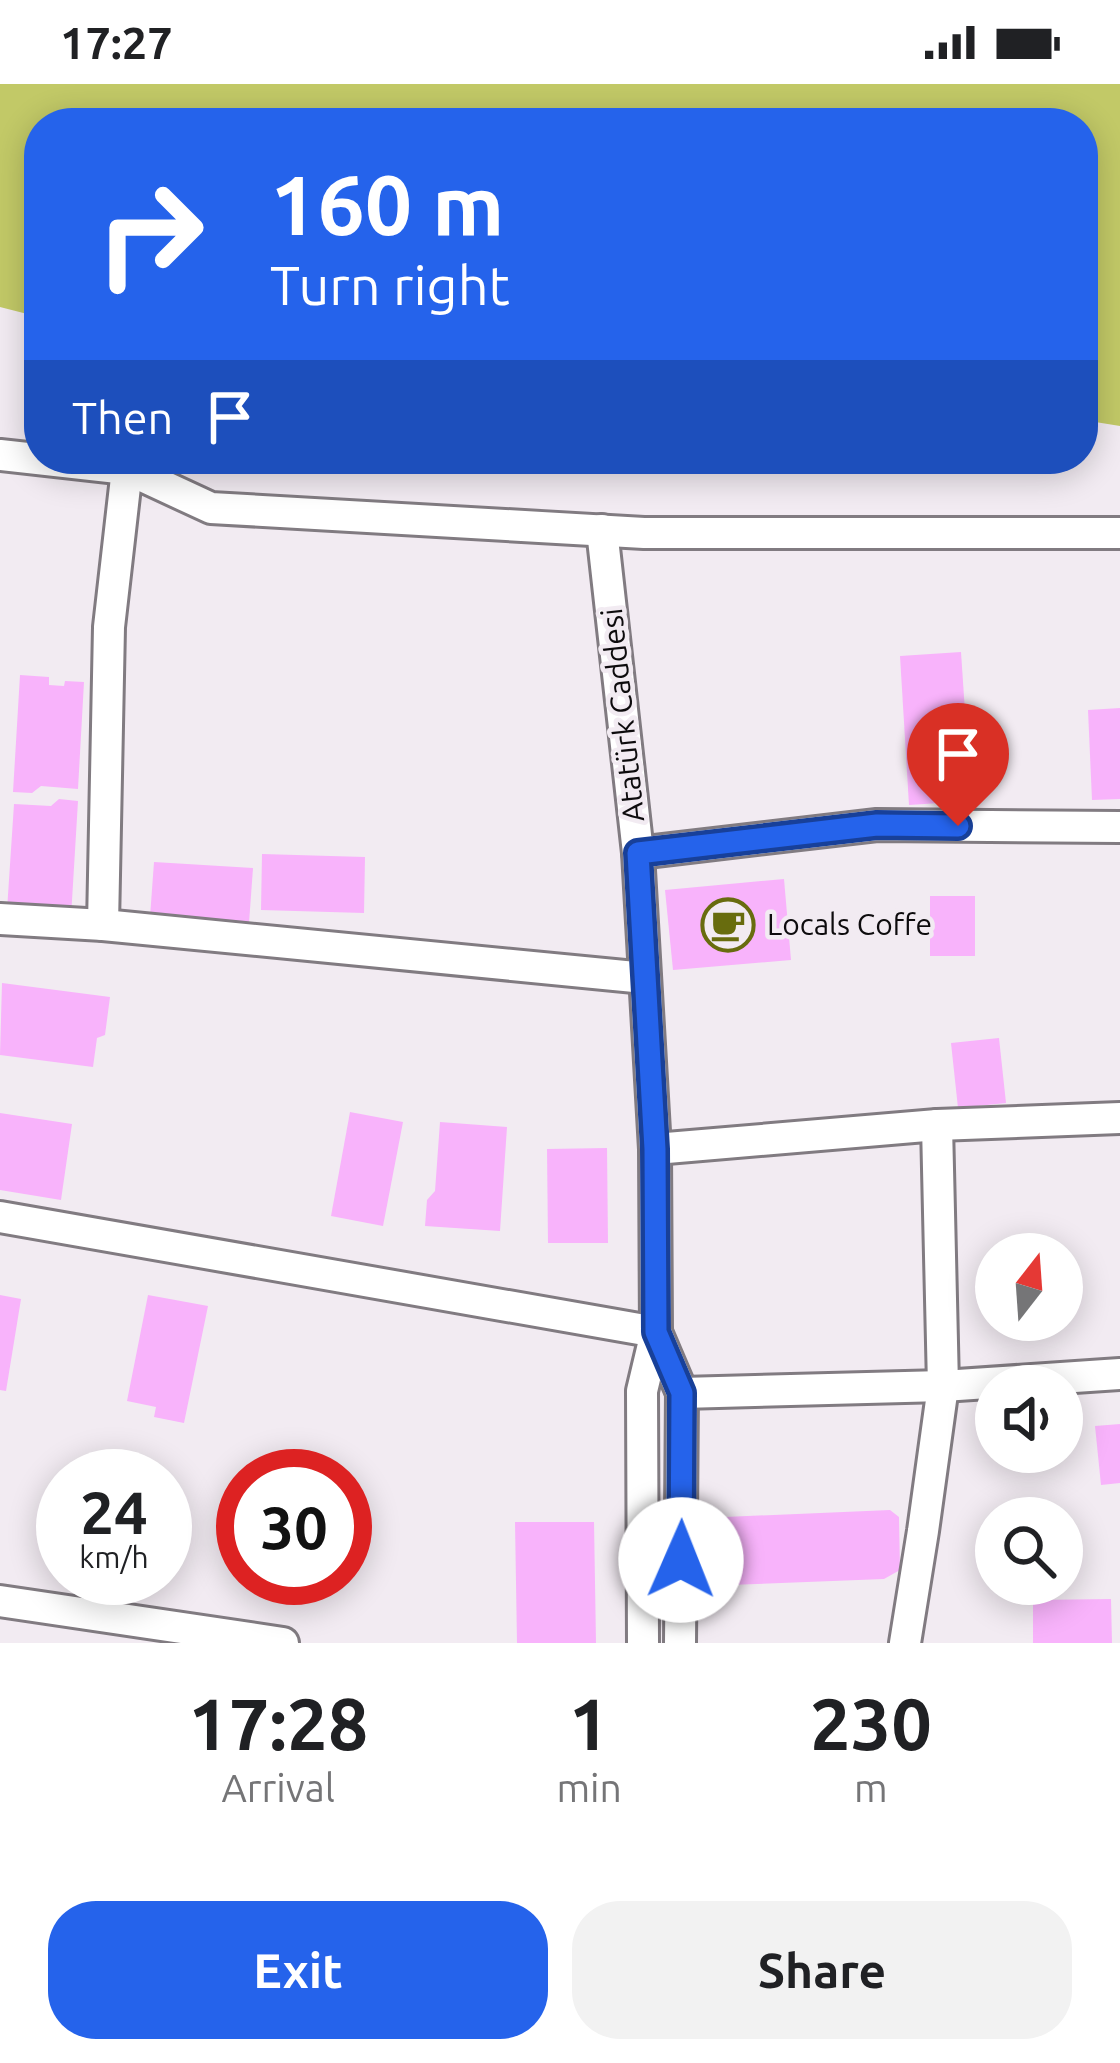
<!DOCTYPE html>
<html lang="en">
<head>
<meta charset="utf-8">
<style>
  :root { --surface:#fff; --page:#f2f2f2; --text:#202124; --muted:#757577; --accent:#2563eb }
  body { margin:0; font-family:Ubuntu,sans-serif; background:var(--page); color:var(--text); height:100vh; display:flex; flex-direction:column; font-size:45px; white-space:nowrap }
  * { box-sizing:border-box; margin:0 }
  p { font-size:39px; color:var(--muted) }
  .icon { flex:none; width:66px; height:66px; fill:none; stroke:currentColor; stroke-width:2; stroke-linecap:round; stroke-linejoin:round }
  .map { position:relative; height:1559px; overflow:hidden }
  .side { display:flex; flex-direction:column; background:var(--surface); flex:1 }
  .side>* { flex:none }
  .top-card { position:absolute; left:24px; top:24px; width:1074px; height:366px; border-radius:48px; box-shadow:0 6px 30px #0003; background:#2563eb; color:#fff; overflow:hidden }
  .needle { width:78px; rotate:17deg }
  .tools { position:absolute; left:975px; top:1149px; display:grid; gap:24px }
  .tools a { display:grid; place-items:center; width:108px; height:108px; border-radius:50%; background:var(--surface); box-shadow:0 6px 30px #0003; font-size:60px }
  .speed { position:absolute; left:36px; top:1365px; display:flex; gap:24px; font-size:60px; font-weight:700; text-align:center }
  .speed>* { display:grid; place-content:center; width:156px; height:156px; border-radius:50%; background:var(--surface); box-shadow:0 6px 30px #0003; line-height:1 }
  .speed small { font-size:30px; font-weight:400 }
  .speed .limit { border:18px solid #d22; background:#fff; color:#111 }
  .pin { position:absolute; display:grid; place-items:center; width:102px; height:102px; color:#fff; margin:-123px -51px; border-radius:50% 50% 50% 0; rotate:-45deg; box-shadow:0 0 12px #0007 }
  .pin .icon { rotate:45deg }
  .me { position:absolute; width:132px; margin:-66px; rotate:1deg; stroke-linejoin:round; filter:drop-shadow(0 0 9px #0008) }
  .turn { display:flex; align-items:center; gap:42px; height:252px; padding:0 48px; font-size:54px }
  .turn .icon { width:156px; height:156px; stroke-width:2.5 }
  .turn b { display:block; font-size:84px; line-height:102px }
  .then { display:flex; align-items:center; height:114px; padding:0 48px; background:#0003; gap:24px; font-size:45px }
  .eta { display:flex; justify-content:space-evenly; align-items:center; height:204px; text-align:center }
  .eta b { font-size:72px; font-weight:600; line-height:84px }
  .cta { display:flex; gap:24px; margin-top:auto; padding:24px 48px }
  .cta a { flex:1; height:138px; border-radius:48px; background:var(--accent); color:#fff; font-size:48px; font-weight:600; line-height:138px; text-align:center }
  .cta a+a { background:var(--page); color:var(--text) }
  .status { display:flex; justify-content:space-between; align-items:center; height:84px; padding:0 60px; background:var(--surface); direction:ltr }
  .status svg { height:33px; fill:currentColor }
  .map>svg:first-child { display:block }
  .water { fill:#c2c967 }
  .building { fill:#f8b3fb }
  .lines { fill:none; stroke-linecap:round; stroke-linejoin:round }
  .minor-casing { stroke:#817b81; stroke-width:36 }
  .minor { stroke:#fff; stroke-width:30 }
  .route-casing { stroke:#184099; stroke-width:30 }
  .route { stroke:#2563eb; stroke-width:21 }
  .labels { text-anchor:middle; stroke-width:9; stroke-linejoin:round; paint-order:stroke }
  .street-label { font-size:30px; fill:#0d0b0d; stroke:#f2ebf2 }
  .poi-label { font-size:30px; fill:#0d0b0d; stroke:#f2ebf2; text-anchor:start }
</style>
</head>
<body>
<div class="status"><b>17:27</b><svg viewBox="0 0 49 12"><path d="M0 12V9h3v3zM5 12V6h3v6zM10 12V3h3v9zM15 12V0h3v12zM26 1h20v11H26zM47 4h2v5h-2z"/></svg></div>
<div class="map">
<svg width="1120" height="1559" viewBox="0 0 1120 1559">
  <rect width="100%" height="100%" fill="#f2ebf2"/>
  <path class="water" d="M 0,0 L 1120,0 L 1120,342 L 1083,336 L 1083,39 L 39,39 L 39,233 L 0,223 Z"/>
  <g class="building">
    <path d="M 961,568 L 971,717 L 909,721 L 900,572 Z"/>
    <path d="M 20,591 L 49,593 L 49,601 L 64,602 L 65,597 L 84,598 L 78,705 L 41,702 L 32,709 L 13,708 Z"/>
    <path d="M 1120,624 L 1120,715 L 1092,716 L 1088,626 Z"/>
    <path d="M 59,715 L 78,717 L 71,833 L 7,826 L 14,720 L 51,722 Z"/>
    <path d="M 262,770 L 365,773 L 364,829 L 261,826 Z"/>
    <path d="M 154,778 L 253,784 L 249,839 L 150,833 Z"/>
    <path d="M 784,795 L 791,876 L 673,886 L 665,806 Z"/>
    <rect x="930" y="812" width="45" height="60"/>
    <path d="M 2,899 L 110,913 L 105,951 L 97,954 L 93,983 L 0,971 Z"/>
    <path d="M 999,954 L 1006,1019 L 958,1024 L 951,959 Z"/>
    <path d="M 350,1028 L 403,1038 L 383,1142 L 331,1132 Z"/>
    <path d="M 0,1029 L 72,1040 L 61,1116 L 0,1106 Z"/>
    <path d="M 440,1038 L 507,1043 L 500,1147 L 425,1142 L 427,1116 L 435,1107 Z"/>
    <path d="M 607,1064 L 608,1159 L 548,1159 L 547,1065 Z"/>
    <path d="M 0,1211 L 21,1215 L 6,1307 L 0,1306 Z"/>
    <path d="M 148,1211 L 208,1222 L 184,1339 L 154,1333 L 156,1323 L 127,1317 Z"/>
    <path d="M 1120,1340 L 1120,1399 L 1101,1401 L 1095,1342 Z"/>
    <path d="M 890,1426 L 899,1433 L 900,1486 L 884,1495 L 729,1501 L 721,1494 L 703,1497 L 698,1439 L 716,1438 L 725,1433 Z"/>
    <path d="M 515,1438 L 594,1438 L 596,1559 L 517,1559 Z"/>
    <path d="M 1111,1515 L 1112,1559 L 1033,1559 L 1033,1516 Z"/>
  </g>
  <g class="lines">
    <g class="minor-casing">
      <g id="minor">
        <path d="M 0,371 L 127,385 L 211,424 L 644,449 L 1120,449"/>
        <path d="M 602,446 L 638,769 L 655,1065 L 656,1248 L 642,1307 L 643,1559"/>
        <path d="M 638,769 L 877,741 L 1120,743"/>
        <path d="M 0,835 L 103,841 L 645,894"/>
        <path d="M 103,841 L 109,543 L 127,385"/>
        <path d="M 655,1065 L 937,1041 L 1120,1034"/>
        <path d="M 0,1133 L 656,1248"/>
        <path d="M 656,1248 L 682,1309 L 680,1559"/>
        <path d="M 682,1309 L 943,1302 L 1120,1290"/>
        <path d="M 0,1517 L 283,1559"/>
        <path d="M 905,1559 L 923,1447 L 943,1302 L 937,1041"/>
      </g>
    </g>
    <use href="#minor" class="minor"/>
  </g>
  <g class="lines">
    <g class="route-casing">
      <path id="route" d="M 681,1476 L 682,1309 L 656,1248 L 655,1065 L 638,769 L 877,741 L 958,742"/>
    </g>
    <use href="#route" class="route"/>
  </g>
  <defs>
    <g id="cafe-ring" transform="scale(2.7)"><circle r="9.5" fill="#f2ebf2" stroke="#686c0e" stroke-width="1.5"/><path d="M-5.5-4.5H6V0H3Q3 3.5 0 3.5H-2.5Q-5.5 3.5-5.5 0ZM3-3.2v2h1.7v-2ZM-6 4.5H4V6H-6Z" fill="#686c0e"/></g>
  </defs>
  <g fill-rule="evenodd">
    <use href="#cafe-ring" x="728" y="841"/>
  </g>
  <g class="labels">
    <g class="street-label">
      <text transform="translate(623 631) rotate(-96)" y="10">Atatürk Caddesi</text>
    </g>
    <g class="poi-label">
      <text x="767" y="851">Locals Coffe</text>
    </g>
  </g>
</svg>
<div class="tools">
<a><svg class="needle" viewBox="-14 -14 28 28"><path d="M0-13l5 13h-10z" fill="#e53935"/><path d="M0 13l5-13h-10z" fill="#757577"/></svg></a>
<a><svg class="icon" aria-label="sound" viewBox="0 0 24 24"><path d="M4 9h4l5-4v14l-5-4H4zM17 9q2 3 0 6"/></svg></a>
<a><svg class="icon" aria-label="search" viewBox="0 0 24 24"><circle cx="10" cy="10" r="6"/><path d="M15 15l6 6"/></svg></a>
</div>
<div class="speed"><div>24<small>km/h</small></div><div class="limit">30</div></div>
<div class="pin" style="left:958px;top:742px;background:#d93025"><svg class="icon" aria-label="arrive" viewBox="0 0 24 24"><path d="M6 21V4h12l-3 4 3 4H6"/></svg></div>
<svg class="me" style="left:681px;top:1476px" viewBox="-20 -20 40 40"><circle r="19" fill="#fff"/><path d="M0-13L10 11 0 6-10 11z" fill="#2563eb"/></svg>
<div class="top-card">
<div class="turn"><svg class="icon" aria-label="right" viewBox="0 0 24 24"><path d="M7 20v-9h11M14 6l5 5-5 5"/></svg><div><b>160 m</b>Turn right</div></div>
<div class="then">Then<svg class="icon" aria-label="arrive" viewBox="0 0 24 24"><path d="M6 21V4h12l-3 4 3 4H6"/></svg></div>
</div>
</div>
<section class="side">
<div class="eta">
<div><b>17:28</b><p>Arrival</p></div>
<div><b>1</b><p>min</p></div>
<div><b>230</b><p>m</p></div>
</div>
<div class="cta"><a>Exit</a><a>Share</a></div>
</section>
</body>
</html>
